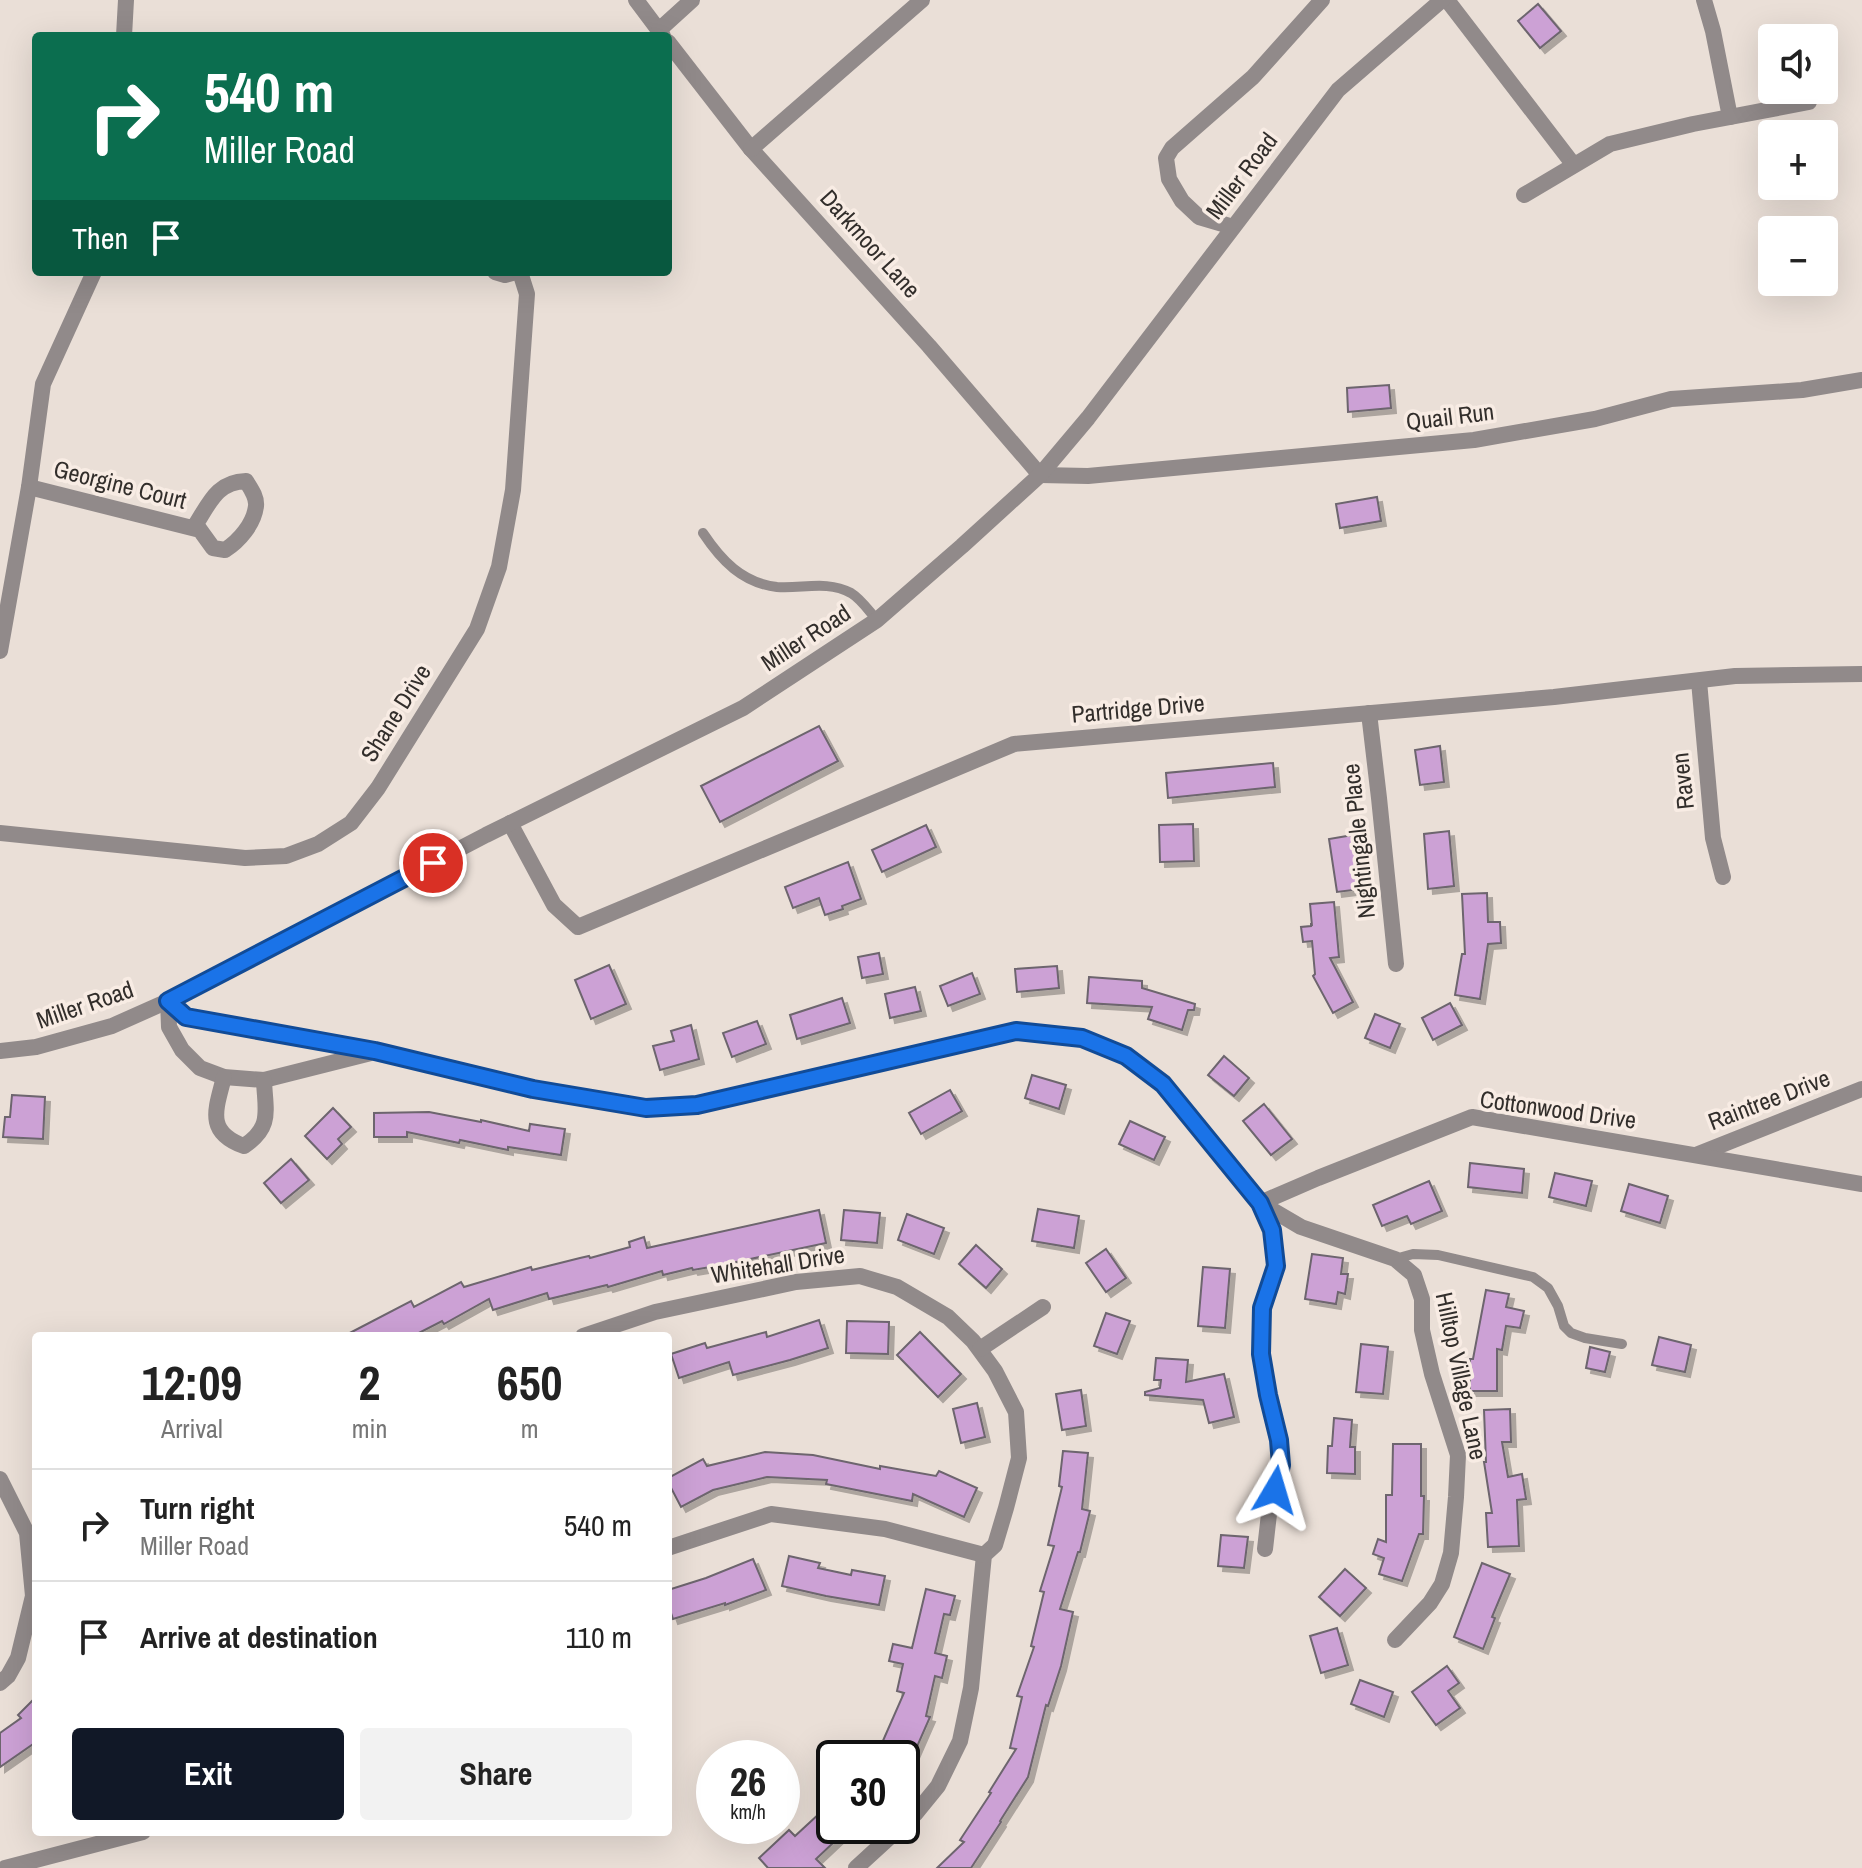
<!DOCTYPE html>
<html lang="en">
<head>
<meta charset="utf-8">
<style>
  :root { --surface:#fff; --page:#f2f2f2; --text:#222; --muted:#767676; --line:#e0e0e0; --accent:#111827 }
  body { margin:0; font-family:"Archivo Narrow",sans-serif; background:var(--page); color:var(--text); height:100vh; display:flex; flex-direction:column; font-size:30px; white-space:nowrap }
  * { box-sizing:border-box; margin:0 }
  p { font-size:26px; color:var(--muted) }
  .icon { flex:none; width:44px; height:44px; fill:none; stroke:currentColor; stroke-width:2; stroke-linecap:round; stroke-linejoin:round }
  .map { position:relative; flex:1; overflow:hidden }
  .panel { position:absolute; left:32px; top:1332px; width:640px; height:504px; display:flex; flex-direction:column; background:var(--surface); border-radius:8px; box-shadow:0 8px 32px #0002 }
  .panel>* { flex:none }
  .guide { position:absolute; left:32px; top:32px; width:640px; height:244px; border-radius:8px; box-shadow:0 8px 32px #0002; background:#0b6e4f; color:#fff; overflow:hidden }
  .fabs { position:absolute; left:1758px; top:24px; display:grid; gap:16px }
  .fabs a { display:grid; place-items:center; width:80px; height:80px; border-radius:8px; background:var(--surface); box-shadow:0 8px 32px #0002; font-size:40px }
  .speed { position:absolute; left:696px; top:1740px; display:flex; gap:16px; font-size:40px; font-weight:700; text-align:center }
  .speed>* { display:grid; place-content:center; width:104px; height:104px; border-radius:50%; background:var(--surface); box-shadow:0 8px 32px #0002; line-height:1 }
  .speed small { font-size:20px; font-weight:400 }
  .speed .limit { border:4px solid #111; border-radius:12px; background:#fff; color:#111 }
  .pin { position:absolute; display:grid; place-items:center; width:68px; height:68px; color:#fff; margin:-34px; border:4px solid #fff; border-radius:50%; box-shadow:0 2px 8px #0007 }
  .me { position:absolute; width:88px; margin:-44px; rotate:7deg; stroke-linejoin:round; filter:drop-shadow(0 0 6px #0008) }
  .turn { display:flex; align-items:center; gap:28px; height:168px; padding:0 40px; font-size:36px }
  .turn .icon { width:104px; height:104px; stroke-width:2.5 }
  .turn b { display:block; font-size:56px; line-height:68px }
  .then { display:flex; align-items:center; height:76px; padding:0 40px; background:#0003; gap:16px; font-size:30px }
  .eta { display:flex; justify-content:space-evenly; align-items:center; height:136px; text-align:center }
  .eta b { font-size:48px; font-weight:800; line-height:56px }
  .primary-button { display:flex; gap:16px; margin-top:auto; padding:16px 40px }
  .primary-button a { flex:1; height:92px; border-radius:8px; background:var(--accent); color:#fff; font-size:32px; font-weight:800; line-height:92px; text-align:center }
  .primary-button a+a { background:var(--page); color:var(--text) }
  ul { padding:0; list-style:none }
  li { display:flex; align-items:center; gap:24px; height:112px; padding:0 40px; border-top:2px solid var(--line) }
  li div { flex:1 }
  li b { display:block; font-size:30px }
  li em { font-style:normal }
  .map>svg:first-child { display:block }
  .building { fill:#cca1d5; stroke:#6d656e; stroke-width:2; filter:url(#shadow) }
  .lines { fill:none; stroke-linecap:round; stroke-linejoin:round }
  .service { stroke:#918a8a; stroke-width:10 }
  .minor { stroke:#918a8a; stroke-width:16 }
  .tertiary { stroke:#918a8a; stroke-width:16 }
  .route-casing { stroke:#114b97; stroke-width:20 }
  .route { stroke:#1a73e8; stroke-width:14 }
  .labels { text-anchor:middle; stroke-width:7; stroke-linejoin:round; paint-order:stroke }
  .street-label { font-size:24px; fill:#322e2b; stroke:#f8ece4 }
</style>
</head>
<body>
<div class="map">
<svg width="1862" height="1868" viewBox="0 0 1862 1868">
  <defs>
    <filter id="shadow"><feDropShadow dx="5" dy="5" stdDeviation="0" flood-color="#0004"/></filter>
  </defs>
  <rect width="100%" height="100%" fill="#eadfd7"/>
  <g class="building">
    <path d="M 1538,4 L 1561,31 L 1540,48 L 1518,21 Z"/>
    <path d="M 1389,385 L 1391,408 L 1348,412 L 1347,388 Z"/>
    <path d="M 1377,497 L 1381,521 L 1340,528 L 1336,504 Z"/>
    <path d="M 819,726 L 838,761 L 720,822 L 701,786 Z"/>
    <path d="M 1440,746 L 1444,782 L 1420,785 L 1415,750 Z"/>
    <path d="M 1273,763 L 1275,787 L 1168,798 L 1166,773 Z"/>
    <path d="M 1193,824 L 1194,861 L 1160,862 L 1159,825 Z"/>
    <path d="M 926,825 L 936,847 L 882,872 L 872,850 Z"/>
    <path d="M 1449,831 L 1454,886 L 1428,889 L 1424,834 Z"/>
    <path d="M 1353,835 L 1361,889 L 1337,892 L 1329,839 Z"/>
    <path d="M 848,862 L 861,899 L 842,906 L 843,909 L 825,915 L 819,898 L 793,908 L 785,887 Z"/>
    <path d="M 1487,893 L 1488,922 L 1500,922 L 1501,943 L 1488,944 L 1480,999 L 1455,995 L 1462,954 L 1465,954 L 1462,894 Z"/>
    <path d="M 1334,902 L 1339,957 L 1330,958 L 1353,1002 L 1333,1013 L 1313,976 L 1315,974 L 1312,941 L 1303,942 L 1301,927 L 1311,926 L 1311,923 L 1312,926 L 1310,904 Z"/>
    <path d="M 879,953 L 883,974 L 862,978 L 858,957 Z"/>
    <path d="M 609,965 L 626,1004 L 591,1019 L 575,980 Z"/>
    <path d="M 1057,966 L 1059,988 L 1017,992 L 1015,969 Z"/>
    <path d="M 972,973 L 980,994 L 948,1006 L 940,986 Z"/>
    <path d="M 1089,977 L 1142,981 L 1142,988 L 1195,1004 L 1194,1010 L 1188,1010 L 1182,1030 L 1148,1019 L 1152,1007 L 1087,1003 Z"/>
    <path d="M 915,987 L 921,1011 L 890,1018 L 885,994 Z"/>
    <path d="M 842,998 L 850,1023 L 797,1039 L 790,1015 Z"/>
    <path d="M 1450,1003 L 1462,1025 L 1433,1040 L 1422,1018 Z"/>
    <path d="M 1375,1014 L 1400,1024 L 1390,1048 L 1365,1038 Z"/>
    <path d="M 757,1021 L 766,1044 L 732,1057 L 723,1033 Z"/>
    <path d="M 691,1025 L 699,1059 L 660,1070 L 653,1046 L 674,1041 L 671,1031 Z"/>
    <path d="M 1224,1056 L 1249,1078 L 1234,1096 L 1208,1075 Z"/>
    <path d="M 1032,1075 L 1066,1085 L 1059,1109 L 1025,1098 Z"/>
    <path d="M 950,1090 L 962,1111 L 921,1134 L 909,1113 Z"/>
    <path d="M 12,1095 L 45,1097 L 43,1139 L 3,1137 L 5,1117 L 10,1117 Z"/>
    <path d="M 1264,1104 L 1292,1139 L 1271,1155 L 1243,1121 Z"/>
    <path d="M 333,1108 L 351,1127 L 338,1139 L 342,1144 L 327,1159 L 305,1136 Z"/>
    <path d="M 429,1112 L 481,1122 L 481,1120 L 529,1131 L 530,1124 L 565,1129 L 561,1155 L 508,1147 L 508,1150 L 460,1140 L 459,1143 L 407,1132 L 407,1137 L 374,1137 L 374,1113 Z"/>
    <path d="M 1130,1121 L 1165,1137 L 1154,1160 L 1119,1144 Z"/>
    <path d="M 291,1159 L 309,1180 L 281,1203 L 264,1183 Z"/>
    <path d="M 1470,1163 L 1524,1169 L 1522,1193 L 1468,1187 Z"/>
    <path d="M 1555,1173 L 1592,1181 L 1586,1206 L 1549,1197 Z"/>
    <path d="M 1429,1181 L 1442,1211 L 1411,1224 L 1407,1216 L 1382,1226 L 1373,1205 Z"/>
    <path d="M 1629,1184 L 1668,1196 L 1660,1223 L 1621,1211 Z"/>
    <path d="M 1038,1209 L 1079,1216 L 1074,1248 L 1032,1241 Z"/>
    <path d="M 819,1210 L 826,1243 L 722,1265 L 693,1270 L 692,1268 L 663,1275 L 662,1271 L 608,1287 L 607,1285 L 549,1299 L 547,1293 L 493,1310 L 489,1299 L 444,1324 L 442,1321 L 413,1336 L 344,1336 L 411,1301 L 414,1307 L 461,1282 L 464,1287 L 531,1267 L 532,1270 L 580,1258 L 589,1256 L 590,1258 L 630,1247 L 629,1242 L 644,1237 L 647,1248 Z"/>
    <path d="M 844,1210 L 880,1213 L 877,1243 L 841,1240 Z"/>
    <path d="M 907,1214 L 944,1228 L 934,1254 L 898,1240 Z"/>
    <path d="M 976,1245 L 1002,1269 L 986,1288 L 959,1264 Z"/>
    <path d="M 1106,1249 L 1126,1278 L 1106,1292 L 1086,1263 Z"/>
    <path d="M 1312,1254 L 1343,1258 L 1341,1274 L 1348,1274 L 1345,1294 L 1338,1292 L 1336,1304 L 1305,1299 Z"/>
    <path d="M 1203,1267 L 1230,1269 L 1225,1328 L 1198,1326 Z"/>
    <path d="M 1486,1290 L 1509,1294 L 1506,1307 L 1524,1311 L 1520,1328 L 1506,1326 L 1502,1350 L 1497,1349 L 1497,1391 L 1470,1391 L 1470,1359 L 1473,1359 Z"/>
    <path d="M 1106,1313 L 1130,1321 L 1117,1354 L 1094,1346 Z"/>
    <path d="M 819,1320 L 828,1348 L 790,1360 L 733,1375 L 729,1362 L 679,1378 L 671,1354 L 705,1343 L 707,1348 L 766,1332 L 767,1337 Z"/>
    <path d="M 847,1321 L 889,1322 L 888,1354 L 846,1353 Z"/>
    <path d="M 920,1332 L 961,1374 L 938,1397 L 897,1355 Z"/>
    <path d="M 1659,1337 L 1691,1345 L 1685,1372 L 1652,1365 Z"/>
    <path d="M 1361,1344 L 1388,1347 L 1383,1394 L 1356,1392 Z"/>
    <path d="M 1590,1347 L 1610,1352 L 1605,1372 L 1586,1368 Z"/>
    <path d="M 1156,1358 L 1188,1360 L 1186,1382 L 1224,1374 L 1234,1417 L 1209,1423 L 1203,1400 L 1145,1395 L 1145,1392 L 1160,1388 L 1161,1380 L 1154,1380 Z"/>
    <path d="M 1081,1390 L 1086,1426 L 1062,1430 L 1056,1394 Z"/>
    <path d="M 977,1403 L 985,1437 L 961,1443 L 953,1409 Z"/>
    <path d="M 1510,1409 L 1511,1442 L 1502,1442 L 1508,1477 L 1522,1474 L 1526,1499 L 1517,1500 L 1519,1546 L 1488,1547 L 1486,1513 L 1492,1513 L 1484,1462 L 1486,1462 L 1484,1410 Z"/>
    <path d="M 1334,1418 L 1352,1420 L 1350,1447 L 1355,1447 L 1355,1474 L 1327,1473 L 1328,1446 L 1332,1446 Z"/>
    <path d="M 1393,1444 L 1421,1444 L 1421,1496 L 1424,1496 L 1423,1534 L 1419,1534 L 1402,1581 L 1379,1574 L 1384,1558 L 1373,1554 L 1378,1539 L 1386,1542 L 1386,1495 L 1392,1495 Z"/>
    <path d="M 1063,1451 L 1088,1453 L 1082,1509 L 1090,1511 L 1080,1552 L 1078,1552 L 1060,1609 L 1073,1612 L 1061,1666 L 1048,1706 L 1046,1705 L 1028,1777 L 1000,1821 L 1001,1822 L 971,1868 L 937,1868 L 964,1842 L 960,1840 L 991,1793 L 989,1792 L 1016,1749 L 1010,1748 L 1022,1697 L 1017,1696 L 1034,1647 L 1031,1646 L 1044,1592 L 1040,1591 L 1054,1546 L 1048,1545 L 1062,1487 L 1059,1486 Z"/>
    <path d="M 765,1452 L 813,1455 L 880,1469 L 880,1466 L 936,1476 L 939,1471 L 977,1488 L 964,1517 L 913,1494 L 912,1501 L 826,1484 L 827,1480 L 767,1477 L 713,1490 L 681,1507 L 668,1482 L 668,1478 L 703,1459 L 707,1466 Z"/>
    <path d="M 1221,1535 L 1248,1537 L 1244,1568 L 1218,1566 Z"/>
    <path d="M 789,1556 L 820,1563 L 818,1568 L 851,1575 L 852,1570 L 885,1576 L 879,1605 L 826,1596 L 782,1586 Z"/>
    <path d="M 753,1559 L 766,1590 L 725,1605 L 725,1603 L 673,1619 L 668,1604 L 668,1590 L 706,1578 Z"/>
    <path d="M 1482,1563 L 1510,1574 L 1492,1617 L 1495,1618 L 1483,1649 L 1454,1637 Z"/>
    <path d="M 1345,1569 L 1366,1588 L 1340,1616 L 1319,1597 Z"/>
    <path d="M 926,1589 L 955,1596 L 950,1615 L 944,1614 L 935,1653 L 947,1656 L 942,1678 L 935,1676 L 926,1716 L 930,1717 L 912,1758 L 878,1758 L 888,1745 L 882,1743 L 904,1693 L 897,1691 L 903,1664 L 889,1661 L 893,1644 L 912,1648 Z"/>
    <path d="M 1337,1628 L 1348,1665 L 1321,1673 L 1310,1636 Z"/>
    <path d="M 1447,1666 L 1459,1683 L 1448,1691 L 1460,1708 L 1436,1725 L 1412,1692 Z"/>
    <path d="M 1360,1680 L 1393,1692 L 1384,1717 L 1351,1704 Z"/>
    <path d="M 36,1697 L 36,1742 L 0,1767 L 0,1733 L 21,1718 L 18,1715 Z"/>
    <path d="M 834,1800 L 834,1826 L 851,1826 L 816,1859 L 825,1868 L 768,1868 L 759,1858 L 789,1830 L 795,1836 Z"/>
  </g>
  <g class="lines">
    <g class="service">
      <path d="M 703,533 C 721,560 742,583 777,587 C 802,589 827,580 851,593 C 861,599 869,611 877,620"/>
      <path d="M 1395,1259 L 1413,1254 L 1438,1255 L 1533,1277 L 1548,1288 L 1558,1306 L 1564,1326 L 1571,1333 L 1585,1338 L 1622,1344"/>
    </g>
    <g class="minor">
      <path d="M 636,0 L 663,36"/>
      <path d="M 1447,0 L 1573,164"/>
      <path d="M 1704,0 L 1713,31 L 1730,117"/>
      <path d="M 659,30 L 692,0"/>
      <path d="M 124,36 L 126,0"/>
      <path d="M 668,42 L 751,149 L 929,346 L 1040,475 L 1088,476 L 1474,440 L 1595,419 L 1671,399 L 1802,390 L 1862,380"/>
      <path d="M 751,149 L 922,0"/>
      <path d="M 1524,195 L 1610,144 L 1693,124 L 1809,102"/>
      <path d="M 1233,227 L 1199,217 L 1182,201 L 1169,179 L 1166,158 L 1172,148 L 1253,77 L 1322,0"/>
      <path d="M 495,272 L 505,275 L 516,272"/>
      <path d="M 29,487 L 200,530 L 213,548 L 225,550 C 239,541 254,524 256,506 C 257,497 251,489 246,481 C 217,482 210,502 196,524 L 200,530"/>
      <path d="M 0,651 L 29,487 L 43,384 L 94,272"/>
      <path d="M 1699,681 L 1713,838 L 1723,877"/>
      <path d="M 1369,713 L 1379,798 L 1396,964"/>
      <path d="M 510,823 L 554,905 L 578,927 L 1014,744 L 1554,697 L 1735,676 L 1862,674"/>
      <path d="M 0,833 L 245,858 L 286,856 L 318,844 L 351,823 L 378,788 L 477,629 L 499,567 L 513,490 L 527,294 L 520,272"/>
      <path d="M 168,1001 L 186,1017 L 375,1051 L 533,1089 L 646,1108 L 697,1105 L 1016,1031 L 1082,1038 L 1126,1056 L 1163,1084 L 1260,1203 L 1272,1230 L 1276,1266 L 1262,1308 L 1261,1354 L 1268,1395 L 1279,1440 L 1281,1465 L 1269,1514 L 1265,1549"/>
      <path d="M 168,1001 L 169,1027 L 182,1050 L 200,1068 L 224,1077 L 264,1080 L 371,1053"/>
      <path d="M 224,1077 C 216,1109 205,1132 244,1146 C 273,1127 265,1110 264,1080"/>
      <path d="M 1696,1155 L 1862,1089"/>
      <path d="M 1260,1203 L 1318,1178 L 1472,1117 L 1862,1184"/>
      <path d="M 1260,1203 L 1301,1227 L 1395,1259 L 1414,1275 L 1422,1299 L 1422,1330 L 1432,1374 L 1458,1455 L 1456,1497 L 1451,1553 L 1442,1584 L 1430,1603 L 1395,1640"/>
      <path d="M 583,1336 L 655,1312 L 796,1282 L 860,1276 L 897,1287 L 948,1317 L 973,1341 L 995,1371 L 1016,1412 L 1019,1458 L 1006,1508 L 995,1545 L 984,1555 L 971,1688 L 960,1741 L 938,1786 L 916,1813 L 856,1868"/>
      <path d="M 980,1349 L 1043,1307"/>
      <path d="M 0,1479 L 27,1533 L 33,1596 L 18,1658 L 8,1676 L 0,1683"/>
      <path d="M 668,1548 L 771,1514 L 885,1529 L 984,1555"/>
      <path d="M 5,1868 L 143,1832"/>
    </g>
    <path class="tertiary" d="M 0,1051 L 36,1047 L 112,1026 L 168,1001 L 486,835 L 743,708 L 877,620 L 962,546 L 1040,475 L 1088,418 L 1338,90 L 1442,0"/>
  </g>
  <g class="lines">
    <g class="route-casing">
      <path id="route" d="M 433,863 L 168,1001 L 186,1017 L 375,1051 L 533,1089 L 646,1108 L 697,1105 L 1016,1031 L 1082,1038 L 1126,1056 L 1163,1084 L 1260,1203 L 1272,1230 L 1276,1266 L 1262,1308 L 1261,1354 L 1268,1395 L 1279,1440 L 1281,1465 L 1275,1490"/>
    </g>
    <use href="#route" class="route"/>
  </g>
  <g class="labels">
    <g class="street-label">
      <text transform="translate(1242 176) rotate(-53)" y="8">Miller Road</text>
      <text transform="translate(870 244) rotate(48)" y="8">Darkmoor Lane</text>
      <text transform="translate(1450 417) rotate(-7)" y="8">Quail Run</text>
      <text transform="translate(120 485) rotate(14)" y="8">Georgine Court</text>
      <text transform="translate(806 638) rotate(-33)" y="8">Miller Road</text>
      <text transform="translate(1138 709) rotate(-5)" y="8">Partridge Drive</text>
      <text transform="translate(396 713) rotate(-58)" y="8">Shane Drive</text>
      <text transform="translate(1683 781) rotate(-96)" y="8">Raven</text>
      <text transform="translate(1359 841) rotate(-96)" y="8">Nightingale Place</text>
      <text transform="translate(85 1005) rotate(-19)" y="8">Miller Road</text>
      <text transform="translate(1769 1100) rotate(-21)" y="8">Raintree Drive</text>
      <text transform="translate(1558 1110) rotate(8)" y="8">Cottonwood Drive</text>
      <text transform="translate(778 1265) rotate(-9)" y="8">Whitehall Drive</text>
      <text transform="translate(1461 1376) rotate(78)" y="8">Hilltop Village Lane</text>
    </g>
  </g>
</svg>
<div class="fabs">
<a><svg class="icon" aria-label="sound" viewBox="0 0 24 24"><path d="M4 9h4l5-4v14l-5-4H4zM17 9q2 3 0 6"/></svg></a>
<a>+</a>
<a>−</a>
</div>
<div class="speed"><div>26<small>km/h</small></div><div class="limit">30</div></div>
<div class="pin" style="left:433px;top:863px;background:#d93025"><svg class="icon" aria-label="arrive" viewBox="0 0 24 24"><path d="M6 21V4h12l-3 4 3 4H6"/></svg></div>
<svg class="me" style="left:1275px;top:1490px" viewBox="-20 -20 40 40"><path d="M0-17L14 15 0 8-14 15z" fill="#1a73e8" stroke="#fff" stroke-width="4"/></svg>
<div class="guide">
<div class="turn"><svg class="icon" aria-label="right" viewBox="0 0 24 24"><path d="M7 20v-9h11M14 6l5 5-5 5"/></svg><div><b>540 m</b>Miller Road</div></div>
<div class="then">Then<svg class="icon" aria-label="arrive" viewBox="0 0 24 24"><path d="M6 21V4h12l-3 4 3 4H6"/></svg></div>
</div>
<section class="panel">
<div class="eta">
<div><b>12:09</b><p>Arrival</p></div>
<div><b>2</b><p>min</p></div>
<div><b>650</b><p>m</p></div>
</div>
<ul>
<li><svg class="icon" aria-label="right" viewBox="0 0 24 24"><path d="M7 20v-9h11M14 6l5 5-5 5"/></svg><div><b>Turn right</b><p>Miller Road</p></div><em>540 m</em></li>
<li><svg class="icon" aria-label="arrive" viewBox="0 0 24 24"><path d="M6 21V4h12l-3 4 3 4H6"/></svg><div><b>Arrive at destination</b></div><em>110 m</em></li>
</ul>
<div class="primary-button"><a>Exit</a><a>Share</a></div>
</section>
</div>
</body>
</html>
